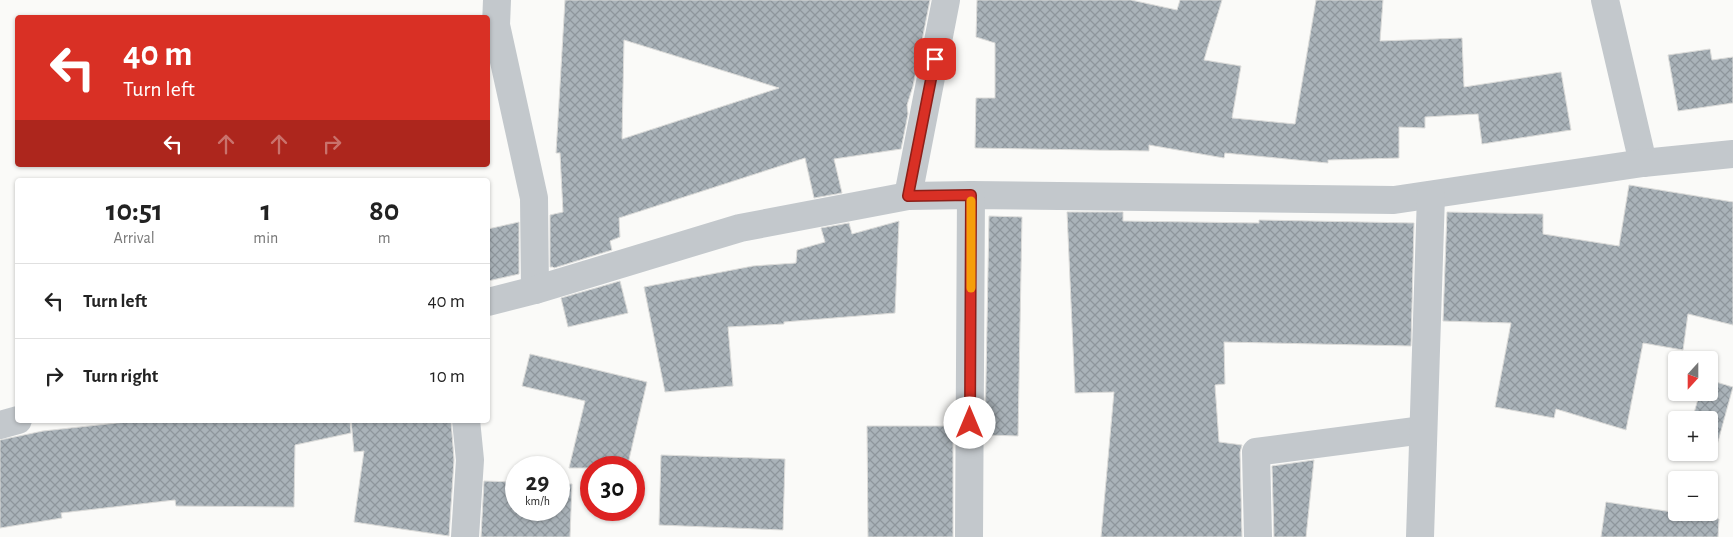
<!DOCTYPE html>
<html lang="en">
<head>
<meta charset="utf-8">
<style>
  :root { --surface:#fff; --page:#f6f6f6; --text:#222; --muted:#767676; --line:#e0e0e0 }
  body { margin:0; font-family:"Alegreya Sans",sans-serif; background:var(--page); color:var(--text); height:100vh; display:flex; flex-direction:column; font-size:19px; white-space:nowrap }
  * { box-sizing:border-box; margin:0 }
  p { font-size:16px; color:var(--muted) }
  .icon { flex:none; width:28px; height:28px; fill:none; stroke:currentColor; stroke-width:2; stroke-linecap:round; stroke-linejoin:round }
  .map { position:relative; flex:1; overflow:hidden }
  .sheet { position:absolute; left:15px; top:178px; width:475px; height:245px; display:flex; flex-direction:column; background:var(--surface); border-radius:5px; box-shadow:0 1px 4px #0004 }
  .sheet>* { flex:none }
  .guide { position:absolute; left:15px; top:15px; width:475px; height:152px; border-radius:5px; box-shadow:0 1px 4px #0004; background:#d93025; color:#fff; overflow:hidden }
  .needle { width:32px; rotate:201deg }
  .buttons { position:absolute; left:1668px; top:351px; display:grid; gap:10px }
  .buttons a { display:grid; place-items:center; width:50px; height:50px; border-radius:5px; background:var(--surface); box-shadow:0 1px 4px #0004; font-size:25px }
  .speed { position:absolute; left:505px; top:456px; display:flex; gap:10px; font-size:25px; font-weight:700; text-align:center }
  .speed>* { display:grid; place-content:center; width:65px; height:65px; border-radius:50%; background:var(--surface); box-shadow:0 1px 4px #0004; line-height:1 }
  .speed small { font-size:12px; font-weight:400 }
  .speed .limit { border:8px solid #d22; background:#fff; color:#111 }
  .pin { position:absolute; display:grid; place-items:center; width:42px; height:42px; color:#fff; margin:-21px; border-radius:10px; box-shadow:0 2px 8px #0006 }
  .me { position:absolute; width:55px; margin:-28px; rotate:0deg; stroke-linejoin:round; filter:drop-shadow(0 0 4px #0008) }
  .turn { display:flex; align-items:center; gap:18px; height:105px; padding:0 25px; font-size:22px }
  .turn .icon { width:65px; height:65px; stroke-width:2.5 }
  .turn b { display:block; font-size:35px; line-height:42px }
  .lanes { display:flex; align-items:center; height:48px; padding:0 25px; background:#0003; justify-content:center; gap:25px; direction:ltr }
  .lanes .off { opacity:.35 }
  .eta { display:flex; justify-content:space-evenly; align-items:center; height:85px; text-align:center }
  .eta b { font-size:30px; font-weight:700; line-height:35px }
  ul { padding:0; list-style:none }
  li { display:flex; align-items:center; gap:15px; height:75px; padding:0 25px; border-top:1px solid var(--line) }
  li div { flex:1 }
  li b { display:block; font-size:19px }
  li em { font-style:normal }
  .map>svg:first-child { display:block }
  .building { fill:url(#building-cross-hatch); stroke:#dcdcda; fill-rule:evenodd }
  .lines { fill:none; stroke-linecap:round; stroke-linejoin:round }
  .minor { stroke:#c3c8cc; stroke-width:28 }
  .route-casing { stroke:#8d1f18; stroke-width:12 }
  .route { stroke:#d93025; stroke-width:9 }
  .slow { stroke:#f59e0b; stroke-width:9 }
</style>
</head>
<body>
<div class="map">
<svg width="1733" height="537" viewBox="0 0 1733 537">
  <defs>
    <pattern id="building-cross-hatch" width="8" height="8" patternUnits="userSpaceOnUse" patternTransform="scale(1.25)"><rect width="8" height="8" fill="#aab3b9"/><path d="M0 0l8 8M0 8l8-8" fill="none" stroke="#8e969c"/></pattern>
  </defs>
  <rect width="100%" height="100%" fill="#fafaf8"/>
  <g class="building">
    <path d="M 565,0 L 930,0 L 913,86 L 907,105 L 908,114 L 901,149 L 834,159 L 842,193 L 814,198 L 805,158 L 619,218 L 620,237 L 610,241 L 612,250 L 554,268 L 553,267 L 550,267 L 550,215 L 563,212 L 560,153 L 556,153 ZM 624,40 L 779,88 L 622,139 Z"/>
    <path d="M 977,0 L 1131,0 L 1177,10 L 1180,0 L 1222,0 L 1204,60 L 1241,66 L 1232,118 L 1295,124 L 1316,0 L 1383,0 L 1380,41 L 1462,38 L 1464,87 L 1561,72 L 1571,130 L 1482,144 L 1478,114 L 1425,117 L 1425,128 L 1399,127 L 1399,158 L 1328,160 L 1328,163 L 1225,153 L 1224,158 L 1149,145 L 1149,151 L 975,148 L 976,98 L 995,98 L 995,43 L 976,37 Z"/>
    <path d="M 1710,49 L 1712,60 L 1733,57 L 1733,103 L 1678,111 L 1668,55 Z"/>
    <path d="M 1629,185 L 1733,202 L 1733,325 L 1688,314 L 1683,350 L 1643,343 L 1626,430 L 1556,409 L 1554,418 L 1495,407 L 1511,323 L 1443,321 L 1447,212 L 1543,214 L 1543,234 L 1619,246 Z"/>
    <path d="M 1067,212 L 1123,212 L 1123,221 L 1259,223 L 1259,220 L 1414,223 L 1411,346 L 1224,342 L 1225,384 L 1215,385 L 1219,442 L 1242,445 L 1240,452 L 1242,537 L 1101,537 L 1114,392 L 1075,393 Z"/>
    <path d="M 989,216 L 1022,217 L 1018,436 L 985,435 Z"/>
    <path d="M 899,221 L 895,313 L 784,322 L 784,324 L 728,327 L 733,386 L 665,392 L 644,287 L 753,266 L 796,263 L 797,250 L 825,242 L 821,228 L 849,223 L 852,234 Z"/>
    <path d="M 519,222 L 519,274 L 488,281 L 488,229 Z"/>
    <path d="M 620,281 L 628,313 L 568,327 L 561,298 Z"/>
    <path d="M 530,354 L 647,382 L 627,468 L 569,468 L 585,401 L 522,386 Z"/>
    <path d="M 1709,380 L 1733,387 L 1714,456 L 1702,452 L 1709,452 L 1709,420 L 1692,420 L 1700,392 L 1709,392 Z"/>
    <path d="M 144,420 L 350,420 L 351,433 L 295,445 L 294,507 L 176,506 L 175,500 L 61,513 L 62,518 L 0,528 L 0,440 L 43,431 Z"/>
    <path d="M 351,420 L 451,420 L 454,460 L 449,536 L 354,522 L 364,451 L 354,452 Z"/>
    <path d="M 867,426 L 953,426 L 953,537 L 868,537 Z"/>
    <path d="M 661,455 L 785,459 L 783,530 L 659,525 Z"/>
    <path d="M 1314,460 L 1306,537 L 1274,537 L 1272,466 Z"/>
    <path d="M 484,481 L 516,482 L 516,510 L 559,510 L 559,484 L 572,484 L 570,537 L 481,537 Z"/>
    <path d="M 1606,502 L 1719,519 L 1718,537 L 1601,537 Z"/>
  </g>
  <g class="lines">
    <g class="minor">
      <path d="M 497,0 L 496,25 L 534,198 L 535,290"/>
      <path d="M 1605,0 L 1643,163"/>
      <path d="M 908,196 L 946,0"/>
      <path d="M 488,302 L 535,290 L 740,228 L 908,196 L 971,195 L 1394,200 L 1643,163 L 1733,154"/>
      <path d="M 0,425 L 18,420"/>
      <path d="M 465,537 L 470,460 L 466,420"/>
      <path d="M 969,537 L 971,195"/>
      <path d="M 1258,537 L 1256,452 L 1423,430"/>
      <path d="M 1420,537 L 1431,195"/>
    </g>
  </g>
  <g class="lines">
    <g class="route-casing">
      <path id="route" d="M 935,59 L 908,196 L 971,195 L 970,423"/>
    </g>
    <use href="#route" class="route"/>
    <path class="slow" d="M 971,288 L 971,201"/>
  </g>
</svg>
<div class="buttons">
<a><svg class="needle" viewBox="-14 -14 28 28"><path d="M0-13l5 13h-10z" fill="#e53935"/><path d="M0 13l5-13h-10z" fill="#767676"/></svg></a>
<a>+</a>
<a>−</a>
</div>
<div class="speed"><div>29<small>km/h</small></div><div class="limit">30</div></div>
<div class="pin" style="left:935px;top:59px;background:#d93025"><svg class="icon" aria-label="arrive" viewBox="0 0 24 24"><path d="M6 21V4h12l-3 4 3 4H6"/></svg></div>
<svg class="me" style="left:970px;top:423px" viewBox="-20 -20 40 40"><circle r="19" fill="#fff"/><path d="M0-13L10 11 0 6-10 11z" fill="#d93025"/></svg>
<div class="guide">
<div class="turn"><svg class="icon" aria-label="left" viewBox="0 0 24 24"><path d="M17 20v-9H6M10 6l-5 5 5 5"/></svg><div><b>40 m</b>Turn left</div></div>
<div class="lanes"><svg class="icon" aria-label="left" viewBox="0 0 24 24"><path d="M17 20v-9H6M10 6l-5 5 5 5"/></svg><svg class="icon off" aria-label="ahead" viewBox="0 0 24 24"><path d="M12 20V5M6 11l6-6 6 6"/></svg><svg class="icon off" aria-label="ahead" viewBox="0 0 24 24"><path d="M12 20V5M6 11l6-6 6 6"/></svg><svg class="icon off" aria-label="right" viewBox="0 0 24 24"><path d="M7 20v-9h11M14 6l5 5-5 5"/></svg></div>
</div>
<section class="sheet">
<div class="eta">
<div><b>10:51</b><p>Arrival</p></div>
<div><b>1</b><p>min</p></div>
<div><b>80</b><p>m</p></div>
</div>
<ul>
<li><svg class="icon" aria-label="left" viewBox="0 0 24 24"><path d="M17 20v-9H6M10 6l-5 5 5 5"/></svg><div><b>Turn left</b></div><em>40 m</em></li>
<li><svg class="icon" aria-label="right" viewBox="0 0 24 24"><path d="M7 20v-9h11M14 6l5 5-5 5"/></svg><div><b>Turn right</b></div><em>10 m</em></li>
</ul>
</section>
</div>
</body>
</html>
